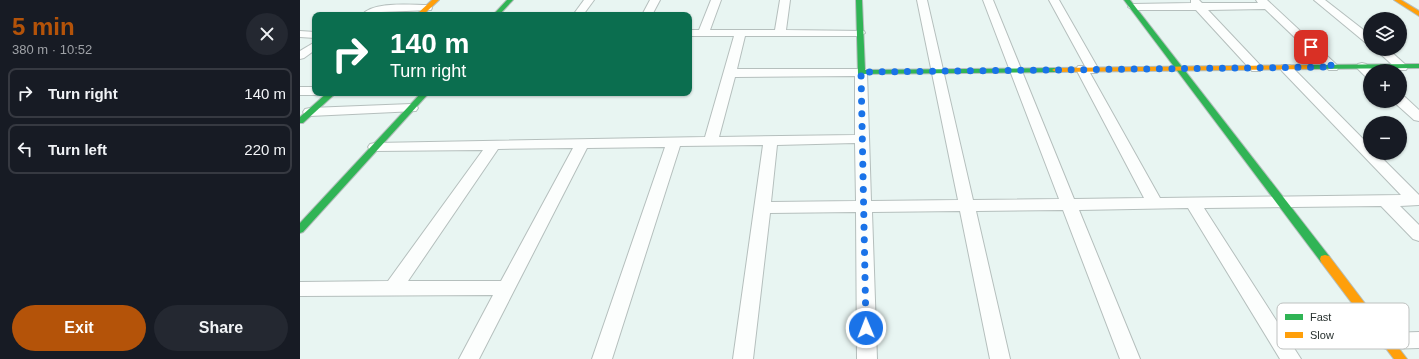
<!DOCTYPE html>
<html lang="en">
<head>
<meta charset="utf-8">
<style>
  :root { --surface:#171b24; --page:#242831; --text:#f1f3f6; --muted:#9ea1a6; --line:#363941; --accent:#b45309 }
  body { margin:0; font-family:Arial,sans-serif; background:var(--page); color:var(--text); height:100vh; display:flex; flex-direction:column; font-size:15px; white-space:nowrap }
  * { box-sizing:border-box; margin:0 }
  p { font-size:13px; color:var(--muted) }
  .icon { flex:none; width:22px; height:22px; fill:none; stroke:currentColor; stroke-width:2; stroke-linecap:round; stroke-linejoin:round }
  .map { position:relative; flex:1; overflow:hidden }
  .details { display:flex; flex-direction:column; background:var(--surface); width:300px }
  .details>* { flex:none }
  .hud { position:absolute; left:12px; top:12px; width:380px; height:84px; border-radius:8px; box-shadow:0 1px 3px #0004; background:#0b6e4f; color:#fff; overflow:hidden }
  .controls { position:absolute; left:1063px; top:12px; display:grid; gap:8px }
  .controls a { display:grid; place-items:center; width:44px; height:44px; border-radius:50%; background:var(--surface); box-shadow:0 1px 3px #0004; font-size:20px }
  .pin { position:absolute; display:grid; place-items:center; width:34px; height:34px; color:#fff; margin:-17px; border-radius:8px; box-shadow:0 2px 6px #0006 }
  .me { position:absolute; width:44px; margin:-22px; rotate:359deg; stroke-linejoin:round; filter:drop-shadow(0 0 3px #0008) }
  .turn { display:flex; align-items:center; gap:14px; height:84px; padding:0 12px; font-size:18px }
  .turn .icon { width:52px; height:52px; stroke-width:2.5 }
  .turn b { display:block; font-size:28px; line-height:34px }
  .round { display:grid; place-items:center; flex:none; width:42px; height:42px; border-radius:21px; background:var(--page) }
  .head { display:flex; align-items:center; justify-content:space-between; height:68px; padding:0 12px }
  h1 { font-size:24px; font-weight:600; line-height:30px; color:var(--accent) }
  .button { display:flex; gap:8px; margin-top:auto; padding:8px 12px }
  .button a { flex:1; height:46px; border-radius:24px; background:var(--accent); color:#fff; font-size:16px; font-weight:600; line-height:46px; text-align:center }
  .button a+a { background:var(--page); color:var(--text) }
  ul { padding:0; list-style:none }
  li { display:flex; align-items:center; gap:12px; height:50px; margin:0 8px 6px; padding:0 4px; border:2px solid var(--line); border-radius:8px }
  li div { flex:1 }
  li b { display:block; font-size:15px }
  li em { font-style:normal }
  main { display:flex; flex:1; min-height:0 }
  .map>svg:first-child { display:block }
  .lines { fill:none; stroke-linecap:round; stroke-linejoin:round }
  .street-casing { stroke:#b5bfbd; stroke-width:2 }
  .fast-casing { stroke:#b5bfbd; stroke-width:2 }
  .slow-casing { stroke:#b5bfbd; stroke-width:2 }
  .street { fill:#fcfefd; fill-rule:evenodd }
  .fast { fill:#30b455; fill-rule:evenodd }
  .slow { fill:#ff9f0a; fill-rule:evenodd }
  .route { stroke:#1a73e8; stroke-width:7; stroke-dasharray:0 12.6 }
  .key { fill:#fff; stroke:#bec1c0; stroke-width:1 }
  .key-label { font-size:11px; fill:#27302e }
</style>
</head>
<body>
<main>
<section class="details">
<div class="head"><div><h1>5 min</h1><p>380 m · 10:52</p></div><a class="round"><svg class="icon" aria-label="close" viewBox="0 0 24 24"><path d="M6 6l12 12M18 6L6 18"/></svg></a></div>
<ul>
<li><svg class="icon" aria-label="right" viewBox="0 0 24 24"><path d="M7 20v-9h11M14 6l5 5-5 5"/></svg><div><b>Turn right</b></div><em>140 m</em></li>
<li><svg class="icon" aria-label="left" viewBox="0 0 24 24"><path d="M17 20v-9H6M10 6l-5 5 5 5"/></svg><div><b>Turn left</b></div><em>220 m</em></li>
</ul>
<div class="button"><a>Exit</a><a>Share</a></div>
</section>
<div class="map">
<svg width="1119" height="359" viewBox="0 0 1119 359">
  <rect width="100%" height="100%" fill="#e8f5f2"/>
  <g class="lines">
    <g class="street-casing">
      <g id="street">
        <path d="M 284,0 L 294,0 L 283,15 L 273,15 Z"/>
        <path d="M 350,0 L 360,0 L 352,15 L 342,15 Z"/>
        <path d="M 411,0 L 421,0 L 410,30 L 475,30 L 480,0 L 490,0 L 486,30 L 564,31 L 565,33 L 560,36 L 445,36 L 437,69 L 565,69 L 567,72 L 571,201 L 658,200 L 617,0 L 627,0 L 673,200 L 759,199 L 683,0 L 693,0 L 774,199 L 844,198 L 776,69 L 778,66 L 785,66 L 749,0 L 759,0 L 799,70 L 797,73 L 790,73 L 860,198 L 1101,195 L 982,71 L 980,68 L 982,65 L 990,65 L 1070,146 L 1070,153 L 1077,153 L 1119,195 L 1119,205 L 1100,206 L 1119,225 L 1119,241 L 1113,239 L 1081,206 L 904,208 L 1001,359 L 980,359 L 888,208 L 779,210 L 840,359 L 820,359 L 763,210 L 676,211 L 710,359 L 690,359 L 660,211 L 572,212 L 577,359 L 557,359 L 556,212 L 470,213 L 453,359 L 433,359 L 463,145 L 380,146 L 312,359 L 292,359 L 365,147 L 287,148 L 179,359 L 159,359 L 193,295 L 0,296 L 0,282 L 88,281 L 183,150 L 75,151 L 70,150 L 68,147 L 70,144 L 75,143 L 405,137 L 434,36 L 389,36 L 389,30 L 399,30 ZM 555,76 L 555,135 L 419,137 L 435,77 ZM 555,143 L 556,201 L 471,202 L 477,145 ZM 273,148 L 201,281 L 108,281 L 198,149 Z"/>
        <path d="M 891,0 L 899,0 L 902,3 L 958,3 L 956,0 L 967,0 L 1039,67 L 1037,70 L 1029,70 L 965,9 L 908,10 L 960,65 L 962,68 L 960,71 L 952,71 L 896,10 L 833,10 L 828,7 L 833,4 L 891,3 Z"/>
        <path d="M 1014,0 L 1025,0 L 1070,35 L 1070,44 L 1066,43 Z"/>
        <path d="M 127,5 L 131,6 L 132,8 L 131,10 L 81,12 L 74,15 L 62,15 C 73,1 110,5 127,5 Z"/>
        <path d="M 0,31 L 15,32 L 15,38 L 0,37 Z"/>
        <path d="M 15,42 L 15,50 L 4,58 L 0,59 L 0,51 Z"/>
        <path d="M 1075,49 L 1088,49 L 1108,67 L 1106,70 L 1098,70 Z"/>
        <path d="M 1062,63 L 1066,64 L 1074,71 L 1070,71 L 1070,78 L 1066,77 L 1056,67 L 1058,64 Z"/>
        <path d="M 0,87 L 15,87 L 15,93 L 20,93 L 15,95 L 0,95 Z"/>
        <path d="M 1100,96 L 1105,97 L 1119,110 L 1119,121 L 1114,120 L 1095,103 L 1094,101 L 1100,101 Z"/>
        <path d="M 111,104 L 116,105 L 118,108 L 116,111 L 10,116 L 5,115 L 3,112 L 5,109 L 10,108 Z"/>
        <path d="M 1119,332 L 1119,348 L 1087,349 L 1080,347 L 1077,341 L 1080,335 L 1087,333 Z"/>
      </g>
    </g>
    <g class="fast-casing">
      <g id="fast">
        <path d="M 207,0 L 213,0 L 199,15 L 193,15 Z"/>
        <path d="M 556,0 L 562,0 L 565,70 L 756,68 L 760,70 L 756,72 L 558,74 Z"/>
        <path d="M 824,0 L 830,0 L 1029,256 L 1030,259 L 1029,262 L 1025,263 L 1021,262 Z"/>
        <path d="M 1119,64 L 1119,68 L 1010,69 L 1006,67 L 1010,65 Z"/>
        <path d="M 27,93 L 36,93 L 3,123 L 0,123 L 0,117 Z"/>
        <path d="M 121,93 L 129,93 L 3,232 L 0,233 L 0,223 Z"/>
      </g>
    </g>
    <g class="slow-casing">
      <g id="slow">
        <path d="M 132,0 L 139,0 L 123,15 L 116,15 Z"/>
        <path d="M 1094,0 L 1101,0 L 1119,11 L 1119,16 Z"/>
        <path d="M 1010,65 L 1014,67 L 1013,69 L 756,72 L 752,70 L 756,68 Z"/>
        <path d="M 1025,255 L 1029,256 L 1107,359 L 1094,359 L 1021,262 L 1020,259 L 1021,256 Z"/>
      </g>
    </g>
    <use href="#street" class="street"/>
    <use href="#fast" class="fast"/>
    <use href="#slow" class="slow"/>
  </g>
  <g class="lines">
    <path class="route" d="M 566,328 L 561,72 L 1033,67 L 1011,47"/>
  </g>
  <rect x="977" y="303" width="132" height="46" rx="6" class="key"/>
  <rect x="985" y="314" width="18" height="6" fill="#30b455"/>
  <rect x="985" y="332" width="18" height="6" fill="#ff9f0a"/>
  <g class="key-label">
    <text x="1010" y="321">Fast</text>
    <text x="1010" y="339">Slow</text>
  </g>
</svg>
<div class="controls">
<a><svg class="icon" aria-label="layers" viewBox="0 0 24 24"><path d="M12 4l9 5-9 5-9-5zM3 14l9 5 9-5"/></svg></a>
<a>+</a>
<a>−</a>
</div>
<div class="pin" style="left:1011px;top:47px;background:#d93025"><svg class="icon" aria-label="arrive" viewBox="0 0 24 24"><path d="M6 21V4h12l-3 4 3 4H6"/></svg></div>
<svg class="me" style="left:566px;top:328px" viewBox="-20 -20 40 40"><circle r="17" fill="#1a73e8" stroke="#fff" stroke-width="3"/><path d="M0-11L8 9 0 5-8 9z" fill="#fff"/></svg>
<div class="hud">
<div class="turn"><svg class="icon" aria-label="right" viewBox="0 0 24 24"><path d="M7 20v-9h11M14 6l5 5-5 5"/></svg><div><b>140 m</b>Turn right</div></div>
</div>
</div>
</main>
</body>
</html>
